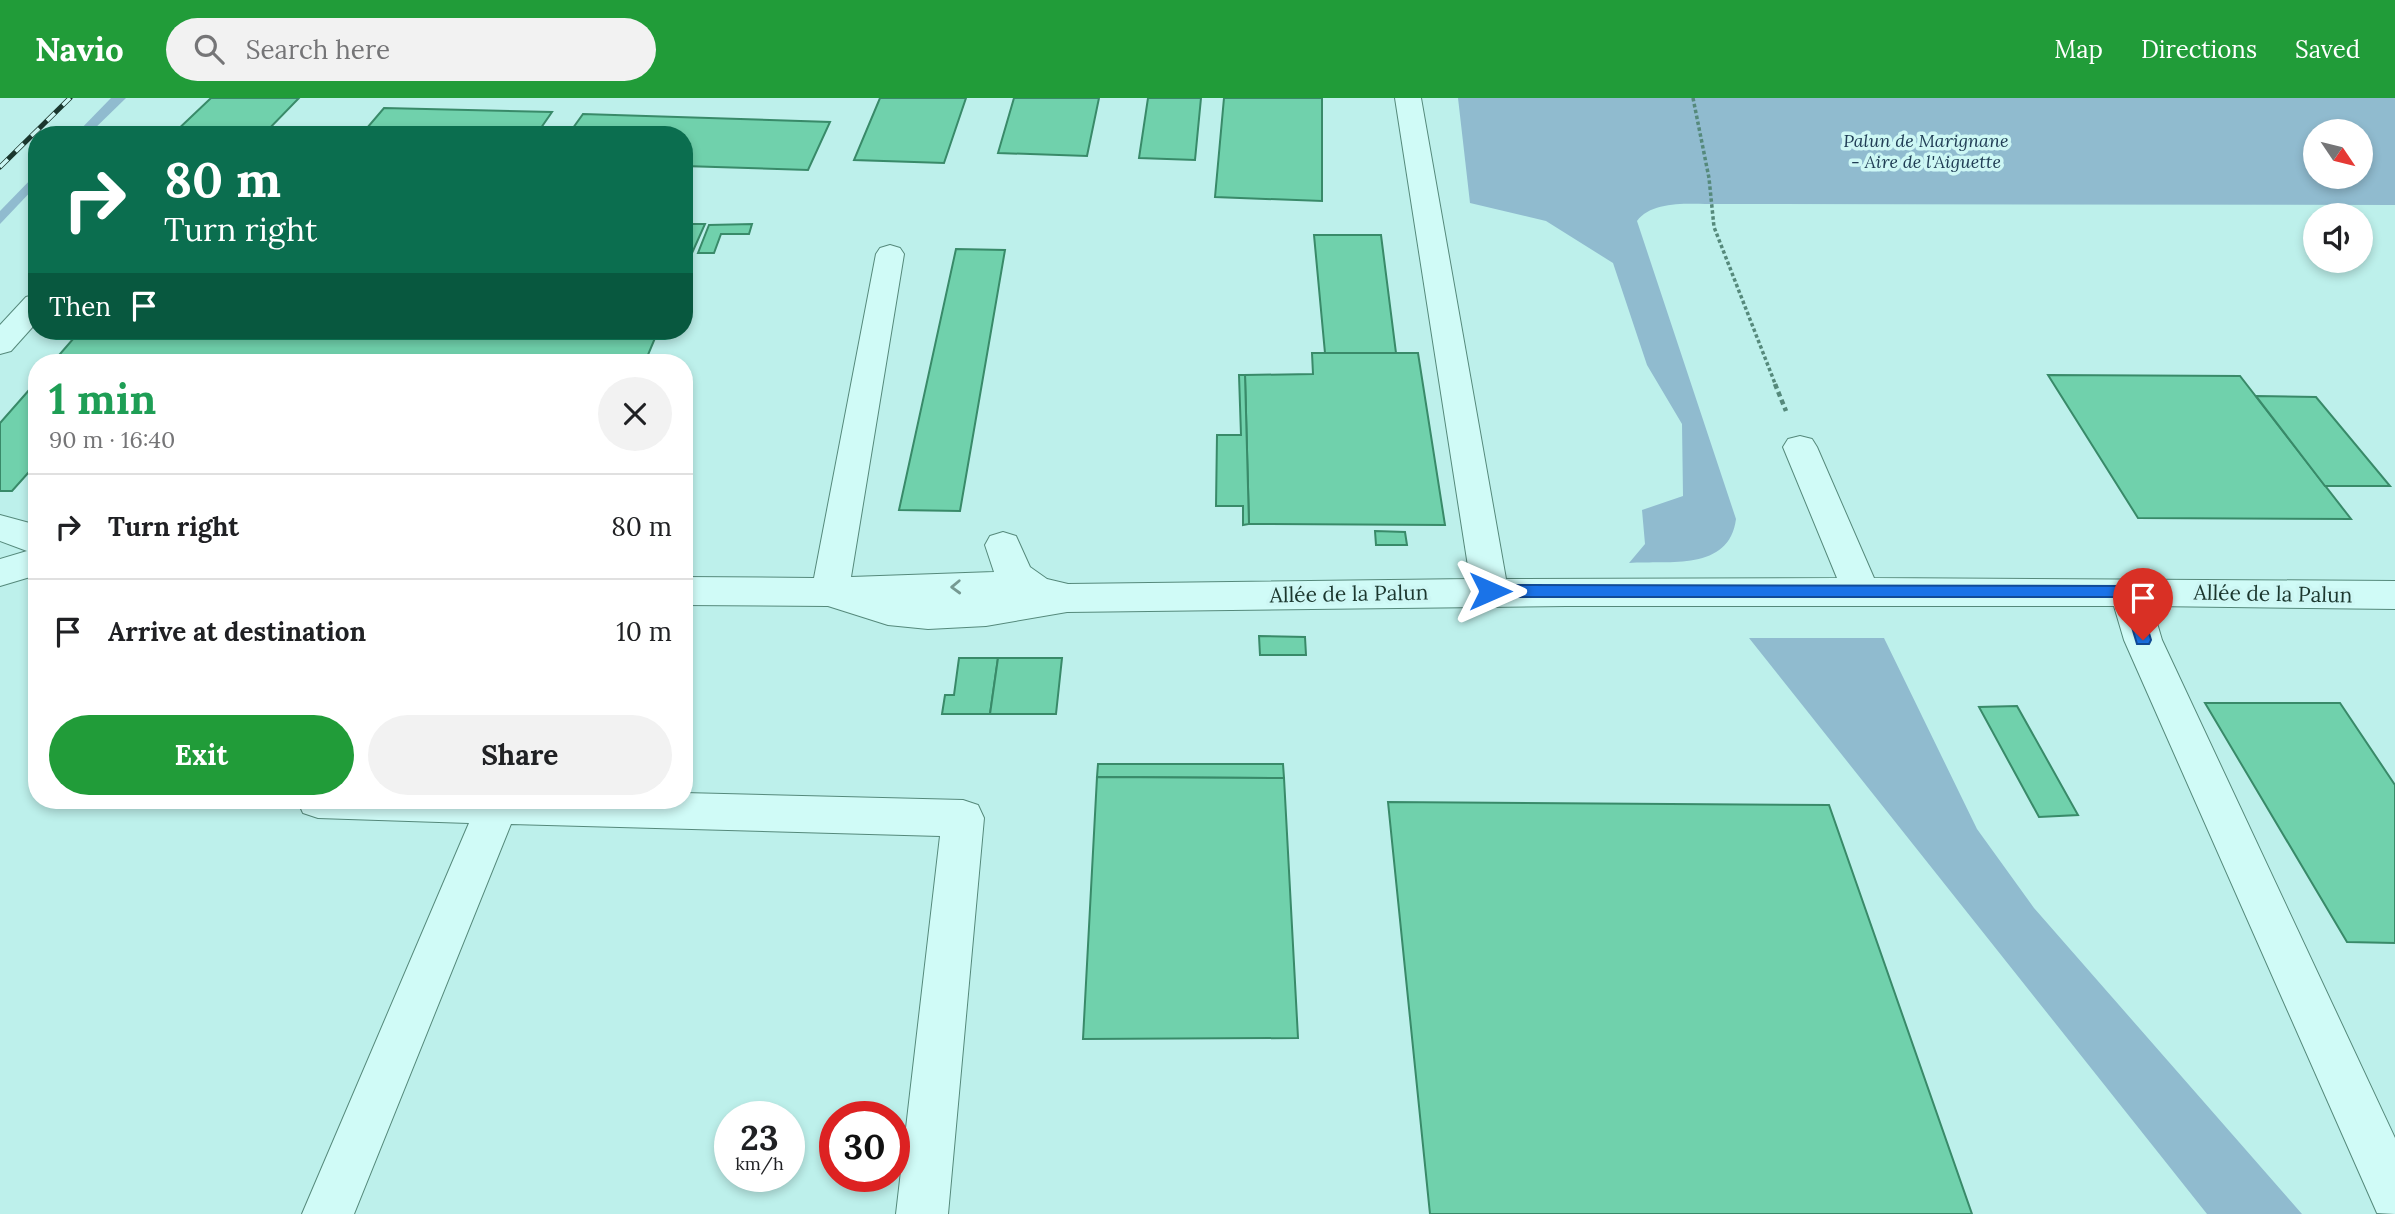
<!DOCTYPE html>
<html lang="en">
<head>
<meta charset="utf-8">
<style>
  :root { --surface:#fff; --page:#f2f2f2; --text:#202124; --muted:#757577; --line:#e0e0e0; --accent:#219c39 }
  body { margin:0; font-family:Lora,serif; background:var(--page); color:var(--text); height:100vh; display:flex; flex-direction:column; font-size:26px; white-space:nowrap }
  * { box-sizing:border-box; margin:0 }
  p { font-size:23px; color:var(--muted) }
  .icon { flex:none; width:38px; height:38px; fill:none; stroke:currentColor; stroke-width:2; stroke-linecap:round; stroke-linejoin:round }
  .map { position:relative; flex:1; overflow:hidden }
  .sheet { position:absolute; left:28px; top:256px; width:665px; height:455px; display:flex; flex-direction:column; background:var(--surface); border-radius:28px; box-shadow:0 4px 10px #0003 }
  .sheet>* { flex:none }
  .top-card { position:absolute; left:28px; top:28px; width:665px; height:214px; border-radius:28px; box-shadow:0 4px 10px #0003; background:#0b6e4f; color:#fff; overflow:hidden }
  .needle { width:46px; rotate:125deg }
  .tools { position:absolute; left:2303px; top:21px; display:grid; gap:14px }
  .tools a { display:grid; place-items:center; width:70px; height:70px; border-radius:50%; background:var(--surface); box-shadow:0 4px 10px #0003; font-size:35px }
  .speed { position:absolute; left:714px; top:1003px; display:flex; gap:14px; font-size:35px; font-weight:700; text-align:center }
  .speed>* { display:grid; place-content:center; width:91px; height:91px; border-radius:50%; background:var(--surface); box-shadow:0 4px 10px #0003; line-height:1 }
  .speed small { font-size:18px; font-weight:400 }
  .speed .limit { border:10px solid #d22; background:#fff; color:#111 }
  .pin { position:absolute; display:grid; place-items:center; width:60px; height:60px; color:#fff; margin:-72px -30px; border-radius:50% 50% 50% 0; rotate:-45deg; box-shadow:0 0 7px #0007 }
  .pin .icon { rotate:45deg }
  .me { position:absolute; width:77px; margin:-38px; rotate:90deg; stroke-linejoin:round; filter:drop-shadow(0 0 5px #0008) }
  .turn { display:flex; align-items:center; gap:24px; height:147px; padding:0 21px; font-size:32px }
  .turn .icon { width:91px; height:91px; stroke-width:2.5 }
  .turn b { display:block; font-size:49px; line-height:60px }
  .then { display:flex; align-items:center; height:66px; padding:0 21px; background:#0003; gap:14px; font-size:26px }
  .round { display:grid; place-items:center; flex:none; width:74px; height:74px; border-radius:37px; background:var(--page) }
  .overview { display:flex; align-items:center; justify-content:space-between; height:119px; padding:0 21px }
  h1 { font-size:42px; font-weight:700; line-height:52px; color:#1e9e55 }
  .action { display:flex; gap:14px; margin-top:auto; padding:14px 21px }
  .action a { flex:1; height:80px; border-radius:42px; background:var(--accent); color:#fff; font-size:28px; font-weight:700; line-height:80px; text-align:center }
  .action a+a { background:var(--page); color:var(--text) }
  ul { padding:0; list-style:none }
  li { display:flex; align-items:center; gap:21px; height:105px; padding:0 21px; border-top:2px solid var(--line) }
  li div { flex:1 }
  li b { display:block; font-size:26px }
  li em { font-style:normal }
  header { display:flex; align-items:center; gap:42px; box-sizing:border-box; height:98px; padding:0 35px; background:var(--accent); color:#fff }
  header strong { font-size:33px }
  nav { display:flex; gap:38px; margin-inline-start:auto; font-size:24px }
  .search { width:490px; height:63px; background:var(--page); display:flex; align-items:center; gap:18px; box-sizing:border-box; padding:0 24px; border-radius:38px; color:var(--muted); font-size:26px }
  .map>svg:first-child { display:block }
  .green { fill:#90bbcf; fill-rule:evenodd }
  .building { fill:#70d1ac; stroke:#398a69; stroke-width:2 }
  .lines { fill:none; stroke-linecap:round; stroke-linejoin:round }
  .minor-casing { stroke:#55897b; stroke-width:2 }
  .path-far1 { stroke:#55897b; stroke-width:3.5; stroke-dasharray:3.5 2.5; stroke-linecap:butt }
  .path { stroke:#55897b; stroke-width:4.5; stroke-dasharray:5 3.5; stroke-linecap:butt }
  .minor { fill:#d0fbf7; fill-rule:evenodd }
  .rail-casing { stroke:#1b372e; stroke-width:5 }
  .rail { stroke:#cdf7f4; stroke-width:3.5; stroke-dasharray:11; stroke-linecap:butt }
  .oneway { stroke:#769992 }
  .route { fill:#1a73e8; stroke:#114b97; stroke-width:2 }
  .labels { text-anchor:middle; stroke-width:7; stroke-linejoin:round; paint-order:stroke }
  .far-park-label { font-size:18px; font-style:italic; fill:#203d55; stroke:#cdf7f4 }
  .street-label { font-size:21px; fill:#1b372e; stroke:#cdf7f4 }
</style>
</head>
<body>
<header>
<strong>Navio</strong>
<div class="search"><svg class="icon" aria-label="search" viewBox="0 0 24 24"><circle cx="10" cy="10" r="6"/><path d="M15 15l6 6"/></svg>Search here</div>
<nav><a>Map</a><a>Directions</a><a>Saved</a></nav>
</header>
<div class="map">
<svg width="2395" height="1116" viewBox="0 0 2395 1116">
  <rect width="100%" height="100%" fill="#bdf0eb"/>
  <g class="green">
    <path d="M 111,0 L 126,0 L 88,37 L 75,37 Z"/>
    <path d="M 1458,0 L 2395,0 L 2395,107 L 1724,106 C 1697,107 1654,100 1637,123 L 1736,421 C 1729,474 1669,462 1629,465 L 1645,446 L 1642,412 L 1683,398 L 1682,326 L 1647,267 L 1613,165 L 1546,123 L 1470,105 ZM 2361,33 L 2361,79 L 2315,79 L 2315,33 Z"/>
    <path d="M 37,75 L 37,87 L 0,126 L 0,113 Z"/>
    <path d="M 1749,540 L 1884,540 L 1977,731 L 2034,810 L 2302,1116 L 2207,1116 Z"/>
  </g>
  <g class="building">
    <path d="M 211,0 L 299,0 L 263,37 L 172,37 Z"/>
    <path d="M 880,0 L 966,0 L 944,65 L 854,62 Z"/>
    <path d="M 1014,0 L 1099,0 L 1087,58 L 998,55 Z"/>
    <path d="M 1148,0 L 1201,0 L 1195,62 L 1139,60 Z"/>
    <path d="M 1224,0 L 1322,0 L 1322,103 L 1215,99 Z"/>
    <path d="M 384,10 L 552,14 L 536,37 L 361,37 Z"/>
    <path d="M 583,16 L 830,24 L 808,72 L 684,68 L 684,37 L 568,37 Z"/>
    <path d="M 684,126 L 705,126 L 684,173 Z"/>
    <path d="M 752,126 L 749,136 L 721,136 L 714,155 L 698,155 L 709,127 Z"/>
    <path d="M 1314,137 L 1381,137 L 1396,255 L 1325,255 Z"/>
    <path d="M 956,151 L 1005,152 L 960,413 L 899,412 Z"/>
    <path d="M 80,233 L 658,233 L 645,264 L 53,264 Z"/>
    <path d="M 1312,255 L 1418,255 L 1445,427 L 1249,426 L 1245,277 L 1313,276 Z"/>
    <path d="M 1239,277 L 1245,277 L 1249,426 L 1243,427 L 1243,408 L 1216,408 L 1217,337 L 1241,337 Z"/>
    <path d="M 2048,277 L 2240,278 L 2351,421 L 2138,420 Z"/>
    <path d="M 37,283 L 37,365 L 12,393 L 0,393 L 0,325 Z"/>
    <path d="M 2256,298 L 2316,299 L 2390,388 L 2325,388 Z"/>
    <path d="M 1375,433 L 1405,434 L 1407,447 L 1376,447 Z"/>
    <path d="M 1259,538 L 1305,539 L 1306,557 L 1260,557 Z"/>
    <path d="M 959,560 L 998,560 L 990,616 L 942,616 L 945,597 L 954,597 Z"/>
    <path d="M 998,560 L 1062,560 L 1056,616 L 990,616 Z"/>
    <path d="M 2205,605 L 2340,605 L 2395,687 L 2395,845 L 2347,844 Z"/>
    <path d="M 2017,608 L 2078,717 L 2039,719 L 1979,609 Z"/>
    <path d="M 1098,666 L 1283,666 L 1284,680 L 1097,679 Z"/>
    <path d="M 1097,679 L 1284,680 L 1298,940 L 1083,941 Z"/>
    <path d="M 1388,704 L 1829,707 L 1972,1116 L 1430,1116 Z"/>
  </g>
  <g class="lines">
    <g class="minor-casing">
      <g id="minor">
        <path d="M 1395,0 L 1421,0 L 1506,481 L 1837,480 L 1783,349 L 1788,341 L 1800,338 L 1812,341 L 1817,349 L 1874,480 L 2395,483 L 2395,511 L 2152,508 L 2162,542 L 2395,1040 L 2395,1116 L 2377,1115 L 2124,542 L 2114,508 L 1566,508 L 1067,514 L 986,528 L 928,531 L 888,527 L 828,508 L 684,507 L 684,479 L 814,480 L 876,156 L 880,150 L 890,147 L 900,150 L 904,156 L 851,479 L 994,474 L 985,447 L 990,438 L 1003,434 L 1016,438 L 1030,469 L 1047,481 L 1068,486 L 1470,481 Z"/>
        <path d="M 37,196 L 37,224 L 11,253 L 0,256 L 0,227 L 26,199 Z"/>
        <path d="M 0,417 L 37,427 L 37,477 L 0,488 L 0,461 L 27,453 L 0,443 Z"/>
        <path d="M 684,695 L 963,702 L 978,707 L 984,720 L 948,1116 L 896,1116 L 940,738 L 511,726 L 354,1116 L 302,1116 L 469,725 L 318,720 L 303,715 L 297,702 L 684,702 Z"/>
      </g>
    </g>
    <path class="path-far1" d="M 1693,0 L 1709,80 L 1714,129 L 1776,288"/>
    <path class="path" d="M 1775,286 L 1786,313"/>
    <use href="#minor" class="minor"/>
    <g class="rail-casing">
      <path id="rail" d="M 0,69 L 70,0"/>
    </g>
    <use href="#rail" class="rail"/>
  </g>
  <defs><path id="oneway-chevron" d="M-2-3.5L2.5 0L-2 3.5" fill="none" stroke-width="1.6" stroke-linecap="round" stroke-linejoin="round" transform="scale(1.75)"/></defs>
  <use class="oneway" href="#oneway-chevron" transform="translate(956 489) rotate(178)"/>
  <path class="route" d="M 1490,487 L 2129,488 L 2137,494 L 2151,542 L 2149,546 L 2137,546 L 2123,499 L 1490,499 L 1482,493 Z"/>
  <g class="labels">
    <g class="far-park-label">
      <text x="1926" y="49">Palun de Marignane<tspan x="1926" dy="21">- Aire de l'Aiguette</tspan></text>
    </g>
    <g class="street-label">
      <text transform="translate(1349 496) rotate(-1)" y="7">Allée de la Palun</text>
      <text transform="translate(2273 496) rotate(1)" y="7">Allée de la Palun</text>
    </g>
  </g>
</svg>
<div class="tools">
<a><svg class="needle" viewBox="-14 -14 28 28"><path d="M0-13l5 13h-10z" fill="#e53935"/><path d="M0 13l5-13h-10z" fill="#757577"/></svg></a>
<a><svg class="icon" aria-label="sound" viewBox="0 0 24 24"><path d="M4 9h4l5-4v14l-5-4H4zM17 9q2 3 0 6"/></svg></a>
</div>
<div class="speed"><div>23<small>km/h</small></div><div class="limit">30</div></div>
<div class="pin" style="left:2143px;top:542px;background:#d93025"><svg class="icon" aria-label="arrive" viewBox="0 0 24 24"><path d="M6 21V4h12l-3 4 3 4H6"/></svg></div>
<svg class="me" style="left:1490px;top:493px" viewBox="-20 -20 40 40"><path d="M0-17L14 15 0 8-14 15z" fill="#1a73e8" stroke="#fff" stroke-width="4"/></svg>
<div class="top-card">
<div class="turn"><svg class="icon" aria-label="right" viewBox="0 0 24 24"><path d="M7 20v-9h11M14 6l5 5-5 5"/></svg><div><b>80 m</b>Turn right</div></div>
<div class="then">Then<svg class="icon" aria-label="arrive" viewBox="0 0 24 24"><path d="M6 21V4h12l-3 4 3 4H6"/></svg></div>
</div>
<section class="sheet">
<div class="overview"><div><h1>1 min</h1><p>90 m · 16:40</p></div><a class="round"><svg class="icon" aria-label="close" viewBox="0 0 24 24"><path d="M6 6l12 12M18 6L6 18"/></svg></a></div>
<ul>
<li><svg class="icon" aria-label="right" viewBox="0 0 24 24"><path d="M7 20v-9h11M14 6l5 5-5 5"/></svg><div><b>Turn right</b></div><em>80 m</em></li>
<li><svg class="icon" aria-label="arrive" viewBox="0 0 24 24"><path d="M6 21V4h12l-3 4 3 4H6"/></svg><div><b>Arrive at destination</b></div><em>10 m</em></li>
</ul>
<div class="action"><a>Exit</a><a>Share</a></div>
</section>
</div>
</body>
</html>
